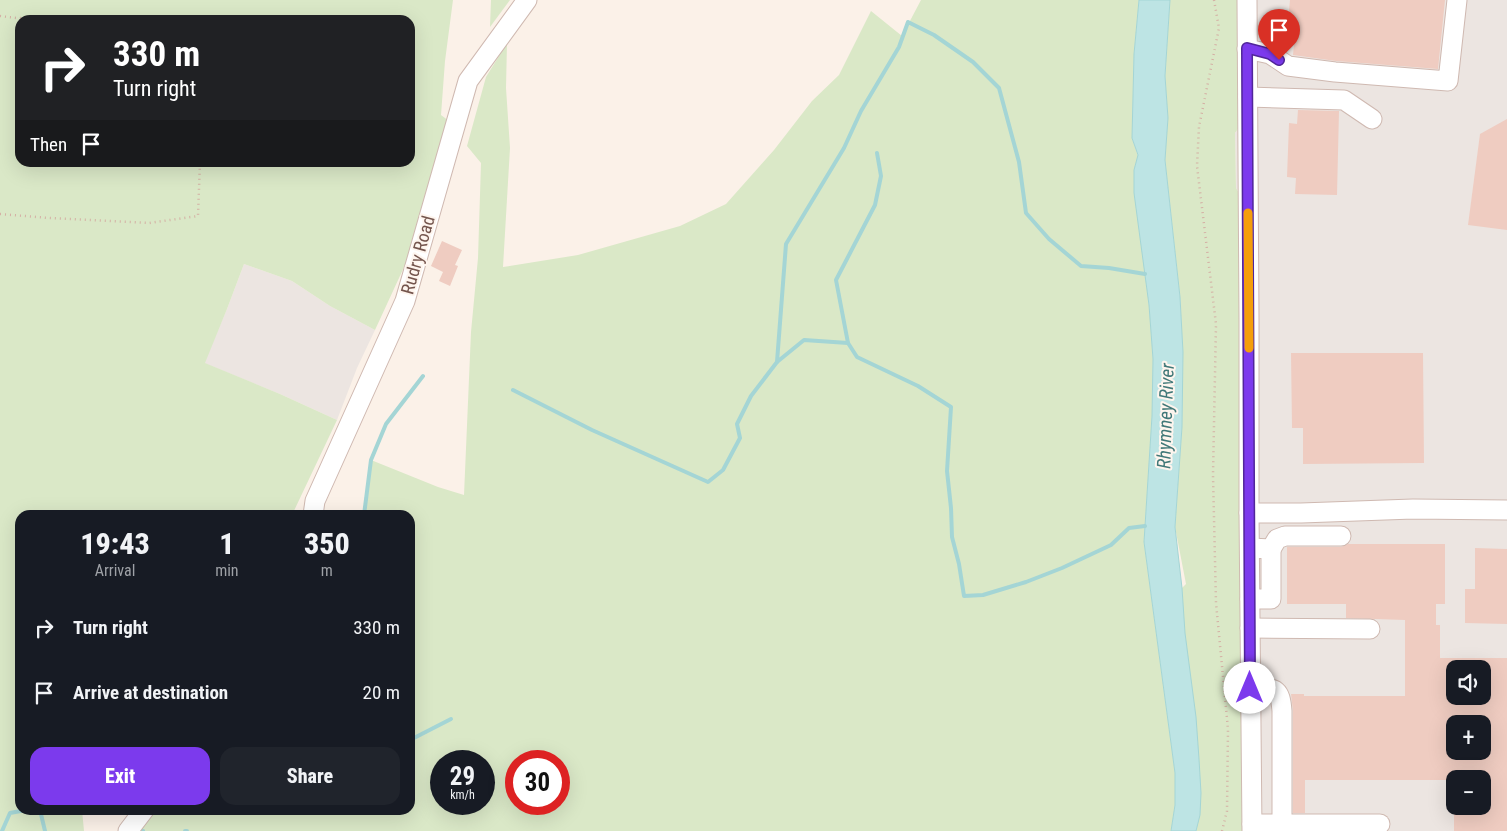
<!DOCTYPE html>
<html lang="en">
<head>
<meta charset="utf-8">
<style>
  :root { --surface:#171b24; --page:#20242c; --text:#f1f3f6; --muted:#9ea1a6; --accent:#7c3aed }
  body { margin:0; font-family:"Roboto Condensed",sans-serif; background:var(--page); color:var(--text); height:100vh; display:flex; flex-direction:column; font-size:19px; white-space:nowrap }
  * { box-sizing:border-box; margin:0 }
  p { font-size:16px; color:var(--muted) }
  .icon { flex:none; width:28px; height:28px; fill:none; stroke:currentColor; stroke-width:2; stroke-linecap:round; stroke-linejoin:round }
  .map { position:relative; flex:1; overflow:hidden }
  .sheet { position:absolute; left:15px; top:510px; width:400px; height:305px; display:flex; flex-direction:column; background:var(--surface); border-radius:15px; box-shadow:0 5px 20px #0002 }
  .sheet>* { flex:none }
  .top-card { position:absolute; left:15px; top:15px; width:400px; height:152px; border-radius:15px; box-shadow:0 5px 20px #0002; background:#202124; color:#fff; overflow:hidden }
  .fabs { position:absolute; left:1446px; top:660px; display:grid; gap:10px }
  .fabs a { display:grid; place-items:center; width:45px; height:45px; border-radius:10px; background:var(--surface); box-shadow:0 5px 20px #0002; font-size:25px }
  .speed { position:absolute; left:430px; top:750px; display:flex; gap:10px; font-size:25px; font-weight:700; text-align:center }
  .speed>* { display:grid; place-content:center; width:65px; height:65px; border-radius:50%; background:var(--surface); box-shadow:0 5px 20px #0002; line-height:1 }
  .speed small { font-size:12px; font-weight:400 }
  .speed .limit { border:8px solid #d22; background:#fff; color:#111 }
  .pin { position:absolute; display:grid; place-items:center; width:42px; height:42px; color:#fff; margin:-51px -21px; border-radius:50% 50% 50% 0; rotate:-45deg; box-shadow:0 0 5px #0007 }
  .pin .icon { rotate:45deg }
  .me { position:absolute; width:55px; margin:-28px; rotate:0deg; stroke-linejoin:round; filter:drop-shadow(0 0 4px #0008) }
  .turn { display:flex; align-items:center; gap:18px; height:105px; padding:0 15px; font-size:22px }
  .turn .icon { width:65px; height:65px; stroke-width:2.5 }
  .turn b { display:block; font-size:35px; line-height:42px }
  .then { display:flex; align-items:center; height:48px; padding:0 15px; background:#0003; gap:10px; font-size:19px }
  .eta { display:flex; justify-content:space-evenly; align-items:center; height:85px; text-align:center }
  .eta b { font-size:30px; font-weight:800; line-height:35px }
  .primary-button { display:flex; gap:10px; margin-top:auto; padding:10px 15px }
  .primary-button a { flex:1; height:58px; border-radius:15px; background:var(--accent); color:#fff; font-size:20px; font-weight:800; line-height:58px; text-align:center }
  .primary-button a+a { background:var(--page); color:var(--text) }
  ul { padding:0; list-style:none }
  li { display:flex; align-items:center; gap:15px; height:65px; padding:0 15px }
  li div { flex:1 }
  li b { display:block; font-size:19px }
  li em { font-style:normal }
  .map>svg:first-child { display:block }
  .industrial { fill:#ece5e1; fill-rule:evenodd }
  .green { fill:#dae8c7; fill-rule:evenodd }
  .water { fill:#bde4e4; stroke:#a4d5d5 }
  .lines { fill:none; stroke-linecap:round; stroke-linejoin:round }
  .stream { stroke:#a4d5d5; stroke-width:4 }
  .building { fill:#efccc1; fill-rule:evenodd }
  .minor-casing { stroke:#cfb9b1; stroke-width:21 }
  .path { stroke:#d4afa4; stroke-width:2.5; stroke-dasharray:1 4; stroke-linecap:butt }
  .minor { stroke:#fff; stroke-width:19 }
  .route-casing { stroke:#51269a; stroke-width:12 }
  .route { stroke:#7c3aed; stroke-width:9 }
  .slow { stroke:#f59e0b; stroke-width:9 }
  .labels { text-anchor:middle; stroke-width:4; stroke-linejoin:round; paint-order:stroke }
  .street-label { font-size:18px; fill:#74554d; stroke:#fef5ee }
  .water-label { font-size:19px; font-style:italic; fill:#417878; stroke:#fef5ee }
</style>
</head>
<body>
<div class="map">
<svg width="1507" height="831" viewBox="0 0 1507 831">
  <rect width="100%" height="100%" fill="#fbf1e8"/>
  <g class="industrial">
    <path d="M 1243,0 L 1507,0 L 1507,831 L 1246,831 L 1244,202 L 1236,188 L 1235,133 L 1243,122 ZM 1455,669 L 1482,669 L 1482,696 L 1455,696 ZM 1455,724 L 1482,724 L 1482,751 L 1455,751 ZM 1455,779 L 1482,779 L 1482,806 L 1455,806 Z"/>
    <path d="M 244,264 L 292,281 L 330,306 L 375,330 L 357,368 L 337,420 L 280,394 L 204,363 L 227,309 Z"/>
  </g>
  <g class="green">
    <path d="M 0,0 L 453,0 L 445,61 L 441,115 L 449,121 L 432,171 L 405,265 L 375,330 L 330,306 L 292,281 L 244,264 L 227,309 L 205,363 L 280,394 L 337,420 L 292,515 L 20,515 L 20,810 L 82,810 L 84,831 L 0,831 ZM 20,20 L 410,20 L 410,162 L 20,162 Z"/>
    <path d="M 491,0 L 510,0 L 490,27 Z"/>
    <path d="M 921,0 L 1139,0 L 1134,54 L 1132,138 L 1138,156 L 1134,170 L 1149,305 L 1153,359 L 1152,416 L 1144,542 L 1175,773 L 1175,805 L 1171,831 L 121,831 L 144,810 L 410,810 L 410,515 L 364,515 L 371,460 L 438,487 L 464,495 L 471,332 L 478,258 L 481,163 L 467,146 L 486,77 L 507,43 L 506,88 L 510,148 L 503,267 L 578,255 L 680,226 L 726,204 L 774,150 L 812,101 L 839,75 L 871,11 L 902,36 ZM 441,761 L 484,761 L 484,804 L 441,804 ZM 516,761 L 559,761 L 559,804 L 516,804 Z"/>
    <path d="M 1170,0 L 1243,0 L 1243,122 L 1235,133 L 1236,188 L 1244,202 L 1246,831 L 1196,831 C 1202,803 1200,776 1198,748 C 1196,709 1189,672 1185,634 C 1183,619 1183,603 1182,588 L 1186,584 L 1175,527 L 1182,427 L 1183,352 L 1180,297 L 1165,160 L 1168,118 L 1165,76 Z"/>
  </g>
  <path class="water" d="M 1139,0 L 1170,0 L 1165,76 L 1168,118 L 1165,160 L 1180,297 L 1183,352 L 1182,427 L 1175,527 L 1182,588 L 1185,633 L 1196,717 L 1199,759 L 1201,793 L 1200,815 L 1196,831 L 1171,831 L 1175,805 L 1175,773 L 1144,542 L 1152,416 L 1153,359 L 1149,305 L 1134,193 L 1134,170 L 1138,155 L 1132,138 L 1134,54 Z"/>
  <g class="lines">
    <g class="stream">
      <path d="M 848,343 L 836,280 L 875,205 L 881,176 L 877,153"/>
      <path d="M 513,390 L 592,430 L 708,482 L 723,470 L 740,438 L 737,424 L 751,396 L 777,362"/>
      <path d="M 364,515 L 371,460 L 386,424 L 423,376"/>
      <path d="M 1145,526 L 1129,528 L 1111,545 L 1062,568 L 1026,582 L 983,595 L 964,596 L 959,564 L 952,537 L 951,508 L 947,471 L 951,407 L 918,386 L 857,357 L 848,343 L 804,340 L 777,362 L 786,244 L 844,148 L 861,111 L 899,47 L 908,22 L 934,35 L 973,62 L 999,88 L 1019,162 L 1026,213 L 1049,239 L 1081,266 L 1109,268 L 1145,274"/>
      <path d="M 410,740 L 451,719"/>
      <path d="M 40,810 L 45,831"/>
      <path d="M 135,829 L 143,831"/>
      <path d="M 2,831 L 10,813 L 26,810"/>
      <path d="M 185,831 L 187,831"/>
    </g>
  </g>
  <g class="building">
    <path d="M 1290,0 L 1445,0 L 1438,69 L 1336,61 L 1293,55 L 1294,45 L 1286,44 Z"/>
    <path d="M 1298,110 L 1339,111 L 1337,195 L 1295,194 L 1296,178 L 1287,177 L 1289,123 L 1297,124 Z"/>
    <path d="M 1507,119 L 1507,230 L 1468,225 L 1480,134 Z"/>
    <path d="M 442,241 L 462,250 L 455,265 L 458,266 L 450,286 L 439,281 L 443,272 L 431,266 Z"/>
    <path d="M 1291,353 L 1423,353 L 1424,463 L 1303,464 L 1303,428 L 1292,428 Z"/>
    <path d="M 1348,544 L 1445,544 L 1445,604 L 1436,604 L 1436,625 L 1440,625 L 1440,658 L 1507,658 L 1507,831 L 1454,831 L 1454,806 L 1482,806 L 1482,779 L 1455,779 L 1455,780 L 1305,780 L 1305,813 L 1293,813 L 1293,711 L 1291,694 L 1304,694 L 1304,696 L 1405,696 L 1405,620 L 1346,618 L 1346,604 L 1287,604 L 1287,547 L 1341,547 ZM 1455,669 L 1482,669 L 1482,696 L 1455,696 ZM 1455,724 L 1482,724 L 1482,751 L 1455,751 Z"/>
    <path d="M 1475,548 L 1507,549 L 1507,624 L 1465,623 L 1465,589 L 1475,589 Z"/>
  </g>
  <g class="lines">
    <g class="minor-casing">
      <g id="minor">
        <path d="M 1247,0 L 1249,319 L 1249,513 L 1252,831"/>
        <path d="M 1247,49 L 1270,54 L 1288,66 L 1335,72 L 1448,81 L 1457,0"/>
        <path d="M 1248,97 L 1344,100 L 1372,119"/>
        <path d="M 1249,513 L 1301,513 L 1413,509 L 1507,510"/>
        <path d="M 313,515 L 315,501 L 405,301 L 468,81 L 527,0"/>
        <path d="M 1250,548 L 1271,549 L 1277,539 L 1285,536 L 1341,536"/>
        <path d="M 1250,599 L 1271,599 L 1271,549"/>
        <path d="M 1250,628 L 1370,629"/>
        <path d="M 1250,688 C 1274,689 1280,685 1282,711 L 1282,824"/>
        <path d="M 1252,824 L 1380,824"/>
        <path d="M 128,831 L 144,810"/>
      </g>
    </g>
    <g class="path">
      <path d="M 1214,0 L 1219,28 L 1199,127 L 1197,166 L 1216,324 L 1213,475 L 1216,603 L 1228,729 L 1227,811 L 1222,831"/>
      <path d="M 0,16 L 16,18 L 95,19 L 102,20"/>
      <path d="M 0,214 L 49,218 L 149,223 L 198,216 L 200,162"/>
    </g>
    <use href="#minor" class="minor"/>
  </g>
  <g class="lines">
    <g class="route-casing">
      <path id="route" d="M 1250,688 L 1247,48 L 1270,54 L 1279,60"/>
    </g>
    <use href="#route" class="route"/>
    <path class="slow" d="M 1248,213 L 1249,348"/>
  </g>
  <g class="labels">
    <g class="street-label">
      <text transform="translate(418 255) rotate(-74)" y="6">Rudry Road</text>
    </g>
    <g class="water-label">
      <text transform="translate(1165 416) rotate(-88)" y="7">Rhymney River</text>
    </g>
  </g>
</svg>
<div class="fabs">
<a><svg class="icon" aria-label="sound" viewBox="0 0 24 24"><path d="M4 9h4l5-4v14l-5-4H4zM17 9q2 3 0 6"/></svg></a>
<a>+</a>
<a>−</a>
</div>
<div class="speed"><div>29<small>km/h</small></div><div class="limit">30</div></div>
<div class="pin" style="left:1279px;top:60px;background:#d93025"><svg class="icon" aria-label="arrive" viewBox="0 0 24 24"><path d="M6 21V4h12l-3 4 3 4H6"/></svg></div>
<svg class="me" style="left:1250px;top:688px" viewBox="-20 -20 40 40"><circle r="19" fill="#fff"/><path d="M0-13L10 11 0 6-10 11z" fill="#7c3aed"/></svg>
<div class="top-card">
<div class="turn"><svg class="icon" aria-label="right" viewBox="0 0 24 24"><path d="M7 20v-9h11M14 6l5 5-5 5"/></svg><div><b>330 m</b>Turn right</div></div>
<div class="then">Then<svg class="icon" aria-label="arrive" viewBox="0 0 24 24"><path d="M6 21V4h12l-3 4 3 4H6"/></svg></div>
</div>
<section class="sheet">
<div class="eta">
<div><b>19:43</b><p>Arrival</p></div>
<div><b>1</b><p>min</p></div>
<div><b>350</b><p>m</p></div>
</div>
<ul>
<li><svg class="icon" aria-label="right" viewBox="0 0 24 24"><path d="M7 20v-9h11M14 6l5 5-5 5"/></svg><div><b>Turn right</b></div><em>330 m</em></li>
<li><svg class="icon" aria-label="arrive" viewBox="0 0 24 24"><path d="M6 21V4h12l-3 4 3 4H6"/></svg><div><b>Arrive at destination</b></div><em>20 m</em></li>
</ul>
<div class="primary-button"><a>Exit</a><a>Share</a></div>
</section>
</div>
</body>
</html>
